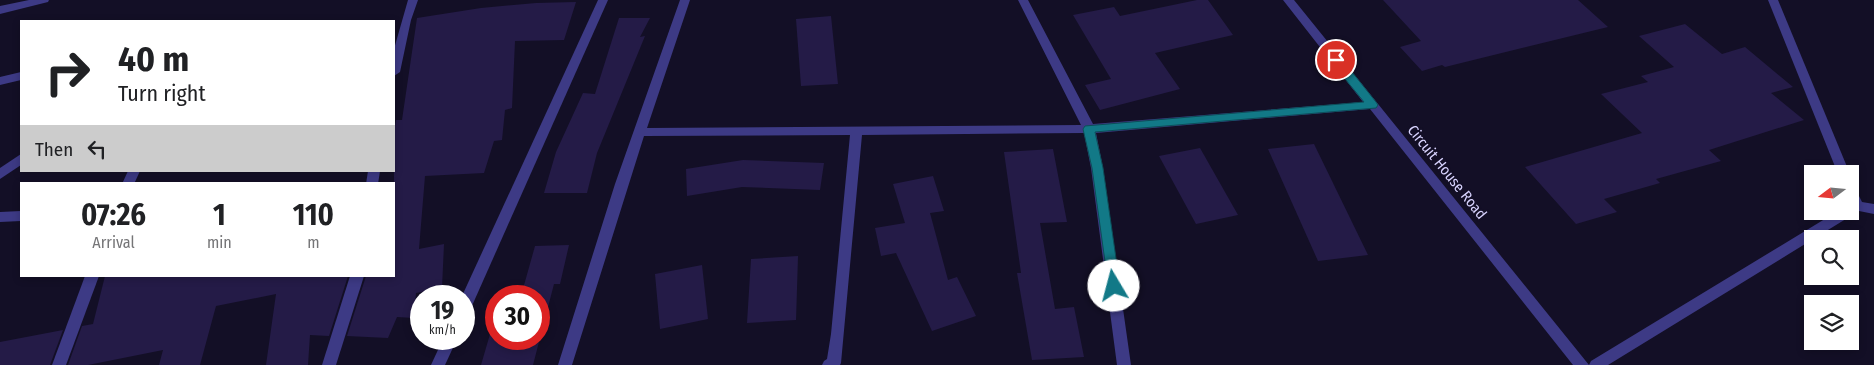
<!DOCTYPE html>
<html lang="en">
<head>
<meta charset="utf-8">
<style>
  :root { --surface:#fff; --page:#f2f2f2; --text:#202124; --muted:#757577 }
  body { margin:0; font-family:"Fira Sans Condensed",sans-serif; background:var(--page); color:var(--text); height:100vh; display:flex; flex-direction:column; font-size:19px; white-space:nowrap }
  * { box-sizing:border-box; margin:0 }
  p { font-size:16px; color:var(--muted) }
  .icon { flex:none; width:28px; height:28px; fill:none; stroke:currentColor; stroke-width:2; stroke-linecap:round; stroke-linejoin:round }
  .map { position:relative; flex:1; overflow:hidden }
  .side { position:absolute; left:20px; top:182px; width:375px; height:95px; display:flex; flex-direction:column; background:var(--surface); border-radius:0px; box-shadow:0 2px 8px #0003 }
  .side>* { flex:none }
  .top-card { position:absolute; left:20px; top:20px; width:375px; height:152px; border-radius:0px; box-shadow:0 2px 8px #0003; background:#fff; color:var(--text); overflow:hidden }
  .needle { width:32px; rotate:254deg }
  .fabs { position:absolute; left:1804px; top:165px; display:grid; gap:10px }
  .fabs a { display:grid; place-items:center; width:55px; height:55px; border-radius:0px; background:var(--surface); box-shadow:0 2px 8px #0003; font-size:25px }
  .speed { position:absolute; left:410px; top:285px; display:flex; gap:10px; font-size:25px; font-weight:700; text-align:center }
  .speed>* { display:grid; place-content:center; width:65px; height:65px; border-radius:50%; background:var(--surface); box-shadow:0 2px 8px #0003; line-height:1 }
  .speed small { font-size:12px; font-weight:400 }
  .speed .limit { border:8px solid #d22; background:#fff; color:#111 }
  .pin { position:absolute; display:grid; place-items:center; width:42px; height:42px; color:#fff; margin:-21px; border:2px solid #fff; border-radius:50%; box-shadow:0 1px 5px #0007 }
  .me { position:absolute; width:55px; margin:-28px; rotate:352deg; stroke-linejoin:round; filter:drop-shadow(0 0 4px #0008) }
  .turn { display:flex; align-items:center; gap:18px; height:105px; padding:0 15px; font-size:22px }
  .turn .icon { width:65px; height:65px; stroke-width:2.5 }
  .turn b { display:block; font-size:35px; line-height:42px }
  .then { display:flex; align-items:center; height:48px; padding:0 15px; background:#0003; gap:10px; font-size:19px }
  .eta { display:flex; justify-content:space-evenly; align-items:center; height:85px; text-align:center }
  .eta b { font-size:30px; font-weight:700; line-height:35px }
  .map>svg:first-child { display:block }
  .building { fill:#241b47 }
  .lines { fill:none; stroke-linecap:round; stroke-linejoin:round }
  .minor { fill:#3d3a85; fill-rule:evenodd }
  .route { fill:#127987; stroke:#0c4f58 }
  .labels { text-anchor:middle; stroke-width:4; stroke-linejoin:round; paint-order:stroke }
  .street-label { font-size:15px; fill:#d9d4ff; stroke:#130f26 }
</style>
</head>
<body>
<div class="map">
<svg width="1874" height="365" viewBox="0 0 1874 365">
  <rect width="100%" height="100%" fill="#130f26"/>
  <g class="building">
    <path d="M 1197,0 L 1208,0 L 1233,35 L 1155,53 L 1180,89 L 1100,110 L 1085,85 L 1111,79 L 1073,15 L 1114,7 L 1120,16 Z"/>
    <path d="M 1383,0 L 1578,0 L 1608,27 L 1445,67 L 1442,65 L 1422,71 L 1400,47 L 1421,41 Z"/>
    <path d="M 576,2 L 564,40 L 515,41 L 512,108 L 505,110 L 502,140 L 494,141 L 484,173 L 425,176 L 419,249 L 444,244 L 442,288 L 416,293 L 414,318 L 397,317 L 388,338 L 347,336 L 366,276 L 394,276 L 394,133 L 396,120 L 402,120 L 417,18 L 481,8 L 536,3 Z"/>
    <path d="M 831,16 L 838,84 L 801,86 L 796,19 Z"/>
    <path d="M 619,18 L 650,18 L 640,37 L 645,36 L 597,153 L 587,193 L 544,193 L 556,152 L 583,93 L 595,94 Z"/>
    <path d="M 1685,24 L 1722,54 L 1745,47 L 1793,87 L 1771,93 L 1804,120 L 1709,150 L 1721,161 L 1656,179 L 1660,183 L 1604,199 L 1617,212 L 1576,224 L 1525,167 L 1642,133 L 1601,94 L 1648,82 L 1641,76 L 1674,67 L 1639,36 Z"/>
    <path d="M 1314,144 L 1368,255 L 1318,261 L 1268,149 Z"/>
    <path d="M 1200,148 L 1238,215 L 1196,224 L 1159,156 Z"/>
    <path d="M 1053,149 L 1067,222 L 1040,223 L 1055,309 L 1074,307 L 1084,357 L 1032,360 L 1017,273 L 1021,273 L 1004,152 Z"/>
    <path d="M 743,160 L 824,163 L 820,190 L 742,187 L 687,196 L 686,169 Z"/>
    <path d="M 933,176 L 944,211 L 930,213 L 948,280 L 957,277 L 976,316 L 932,331 L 896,253 L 881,256 L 875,228 L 905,223 L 893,184 Z"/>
    <path d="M 569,245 L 560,284 L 554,284 L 533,365 L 481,365 L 495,317 L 496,339 L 539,339 L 539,296 L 521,296 L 535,246 Z"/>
    <path d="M 798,256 L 796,320 L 747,323 L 751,259 Z"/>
    <path d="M 702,265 L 708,319 L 660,329 L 655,274 Z"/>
    <path d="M 105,276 L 348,276 L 329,336 L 310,335 L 308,365 L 266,365 L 276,294 L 216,306 L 200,365 L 159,365 L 163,350 L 88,365 L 68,365 L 82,326 L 93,324 Z"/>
    <path d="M 63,330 L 50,365 L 0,365 L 0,342 Z"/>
  </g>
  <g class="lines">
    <g class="minor">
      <path d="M 29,0 L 49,0 L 48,2 L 0,14 L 0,6 Z"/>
      <path d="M 408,0 L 418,0 L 411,20 L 400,72 L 394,76 L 394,49 Z"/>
      <path d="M 598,0 L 608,0 L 471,308 L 469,312 L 464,314 L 462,296 Z"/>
      <path d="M 680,0 L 690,0 L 647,128 L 1081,125 L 1018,0 L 1028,0 L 1093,124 L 1363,102 L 1283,0 L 1294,0 L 1589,365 L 1591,361 L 1838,211 L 1850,211 L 1850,184 L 1854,186 L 1862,202 L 1874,204 L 1874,214 L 1859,211 L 1854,214 L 1608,365 L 1573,365 L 1370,109 L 1096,133 L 1103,168 L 1131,365 L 1117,365 L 1091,168 L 1084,133 L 862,135 L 841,363 L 840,365 L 822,365 L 824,361 L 827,359 L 831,334 L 850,135 L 644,136 L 572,365 L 558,365 L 615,184 Z"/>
      <path d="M 1768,0 L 1778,0 L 1850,174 L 1838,174 Z"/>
      <path d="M 21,72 L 21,80 L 0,85 L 0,77 Z"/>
      <path d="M 21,154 L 21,165 L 0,179 L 0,168 Z"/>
      <path d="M 128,171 L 140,171 L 134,184 L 122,184 Z"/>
      <path d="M 368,171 L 380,171 L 378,184 L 366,184 Z"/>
      <path d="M 21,211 L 21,221 L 0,222 L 0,212 Z"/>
      <path d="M 85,276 L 99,276 L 66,365 L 52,365 Z"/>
      <path d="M 350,276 L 364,276 L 336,365 L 322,365 Z"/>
      <path d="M 443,339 L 457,339 L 445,365 L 431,365 Z"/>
    </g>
  </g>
  <path class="route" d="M 1336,56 L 1340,57 L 1376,102 L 1378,105 L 1376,108 L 1095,132 L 1103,168 L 1120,286 L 1118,290 L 1109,290 L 1092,168 L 1083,129 L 1085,126 L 1364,102 L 1332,63 L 1331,60 Z"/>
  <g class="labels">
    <g class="street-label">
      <text transform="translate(1447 172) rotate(51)" y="5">Circuit House Road</text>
    </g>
  </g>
</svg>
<div class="fabs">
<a><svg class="needle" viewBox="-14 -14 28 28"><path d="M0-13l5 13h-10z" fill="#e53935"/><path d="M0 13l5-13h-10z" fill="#757577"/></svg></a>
<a><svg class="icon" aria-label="search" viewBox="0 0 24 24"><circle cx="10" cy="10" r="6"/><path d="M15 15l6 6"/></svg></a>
<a><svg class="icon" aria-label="layers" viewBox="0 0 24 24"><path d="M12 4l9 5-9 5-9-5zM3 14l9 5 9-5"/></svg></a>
</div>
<div class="speed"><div>19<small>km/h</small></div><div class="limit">30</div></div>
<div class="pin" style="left:1336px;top:60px;background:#d93025"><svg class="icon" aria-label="arrive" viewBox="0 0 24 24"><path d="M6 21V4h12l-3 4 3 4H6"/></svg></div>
<svg class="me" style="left:1114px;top:286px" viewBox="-20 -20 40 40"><circle r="19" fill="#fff"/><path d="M0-13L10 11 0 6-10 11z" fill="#127987"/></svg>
<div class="top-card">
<div class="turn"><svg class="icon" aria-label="right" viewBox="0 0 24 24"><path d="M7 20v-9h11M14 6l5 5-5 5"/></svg><div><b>40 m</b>Turn right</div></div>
<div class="then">Then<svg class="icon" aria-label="left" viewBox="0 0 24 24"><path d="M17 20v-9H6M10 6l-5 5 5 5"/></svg></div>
</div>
<section class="side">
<div class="eta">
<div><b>07:26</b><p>Arrival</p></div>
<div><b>1</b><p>min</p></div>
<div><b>110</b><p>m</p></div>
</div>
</section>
</div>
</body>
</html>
